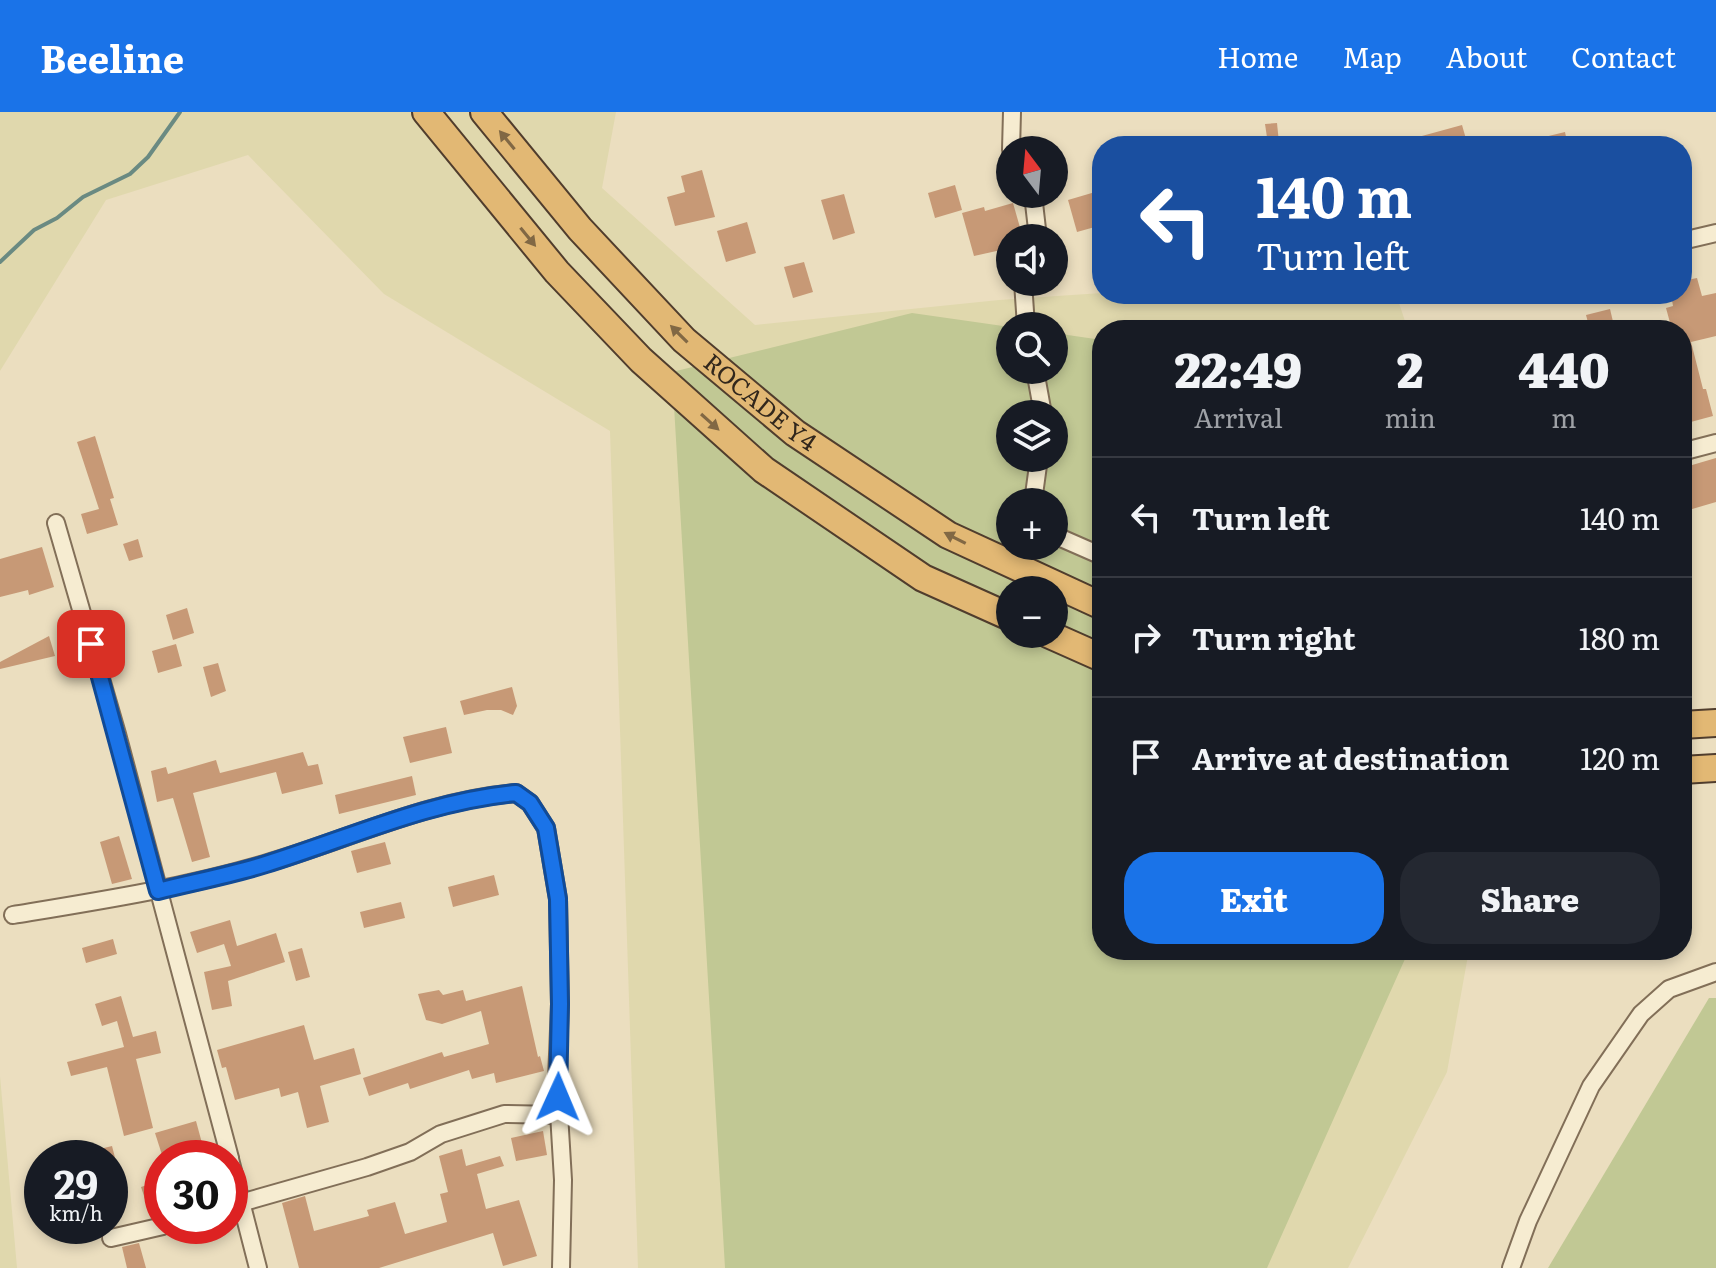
<!DOCTYPE html>
<html lang="en">
<head>
<meta charset="utf-8">
<style>
  :root { --surface:#171b24; --page:#242831; --text:#f1f3f6; --muted:#9ea1a6; --line:#363941; --accent:#1a73e8 }
  body { margin:0; font-family:Literata,serif; background:var(--page); color:var(--text); height:100vh; display:flex; flex-direction:column; font-size:30px; white-space:nowrap }
  * { box-sizing:border-box; margin:0 }
  p { font-size:26px; color:var(--muted) }
  .icon { flex:none; width:44px; height:44px; fill:none; stroke:currentColor; stroke-width:2; stroke-linecap:round; stroke-linejoin:round }
  .map { position:relative; flex:1; overflow:hidden }
  .drawer { position:absolute; left:1092px; top:208px; width:600px; height:640px; display:flex; flex-direction:column; background:var(--surface); border-radius:32px; box-shadow:0 4px 12px #0003 }
  .drawer>* { flex:none }
  .banner { position:absolute; left:1092px; top:24px; width:600px; height:168px; border-radius:32px; box-shadow:0 4px 12px #0003; background:#1a4fa0; color:#fff; overflow:hidden }
  .needle { width:52px; rotate:344deg }
  .tools { position:absolute; left:996px; top:24px; display:grid; gap:16px }
  .tools a { display:grid; place-items:center; width:72px; height:72px; border-radius:50%; background:var(--surface); box-shadow:0 4px 12px #0003; font-size:40px }
  .speed { position:absolute; left:24px; top:1028px; display:flex; gap:16px; font-size:40px; font-weight:700; text-align:center }
  .speed>* { display:grid; place-content:center; width:104px; height:104px; border-radius:50%; background:var(--surface); box-shadow:0 4px 12px #0003; line-height:1 }
  .speed small { font-size:20px; font-weight:400 }
  .speed .limit { border:12px solid #d22; background:#fff; color:#111 }
  .pin { position:absolute; display:grid; place-items:center; width:68px; height:68px; color:#fff; margin:-34px; border-radius:16px; box-shadow:0 4px 12px #0006 }
  .me { position:absolute; width:88px; margin:-44px; rotate:1deg; stroke-linejoin:round; filter:drop-shadow(0 0 6px #0008) }
  .turn { display:flex; align-items:center; gap:28px; height:168px; padding:0 32px; font-size:36px }
  .turn .icon { width:104px; height:104px; stroke-width:2.5 }
  .turn b { display:block; font-size:56px; line-height:68px }
  .eta { display:flex; justify-content:space-evenly; align-items:center; height:136px; text-align:center }
  .eta b { font-size:48px; font-weight:800; line-height:56px }
  .cta { display:flex; gap:16px; margin-top:auto; padding:16px 32px }
  .cta a { flex:1; height:92px; border-radius:32px; background:var(--accent); color:#fff; font-size:32px; font-weight:800; line-height:92px; text-align:center }
  .cta a+a { background:var(--page); color:var(--text) }
  ul { padding:0; list-style:none }
  li { display:flex; align-items:center; gap:24px; height:120px; padding:0 32px; border-top:2px solid var(--line) }
  li div { flex:1 }
  li b { display:block; font-size:30px }
  li em { font-style:normal }
  header { display:flex; align-items:center; gap:48px; box-sizing:border-box; height:112px; padding:0 40px; background:var(--accent); color:#fff }
  header strong { font-size:38px }
  nav { display:flex; gap:44px; margin-inline-start:auto; font-size:28px }
  .map>svg:first-child { display:block }
  .farmland { fill:#e0d8ad; fill-rule:evenodd }
  .green { fill:#c1c894; fill-rule:evenodd }
  .lines { fill:none; stroke-linecap:round; stroke-linejoin:round }
  .stream { stroke:#6a8a82; stroke-width:4 }
  .building { fill:#c79976 }
  .minor-casing { stroke:#826f58; stroke-width:20 }
  .trunk-casing { stroke:#503d2d; stroke-width:30 }
  .minor { stroke:#f6ecd1; stroke-width:16 }
  .trunk { stroke:#e2b874; stroke-width:26 }
  .oneway { fill:#816844 }
  .route-casing { stroke:#114b97; stroke-width:20 }
  .route { stroke:#1a73e8; stroke-width:14 }
  .labels { text-anchor:middle; stroke-width:6; stroke-linejoin:round; paint-order:stroke }
  .street-label { font-size:24px; fill:#32271c; stroke:#f3e8ce }
</style>
</head>
<body>
<header>
<strong>Beeline</strong>
<nav><a>Home</a><a>Map</a><a>About</a><a>Contact</a></nav>
</header>
<div class="map">
<svg width="1716" height="1156" viewBox="0 0 1716 1156">
  <rect width="100%" height="100%" fill="#ebdebf"/>
  <g class="farmland">
    <path d="M 0,0 L 616,0 L 602,76 L 755,213 L 999,188 L 1102,181 L 1396,182 L 1408,218 L 1102,218 L 1102,838 L 1469,838 L 1447,960 L 1348,1156 L 638,1156 L 610,319 L 384,182 L 248,43 L 106,88 L 0,259 ZM 1010,214 L 1054,214 L 1054,258 L 1010,258 ZM 1010,302 L 1054,302 L 1054,346 L 1010,346 ZM 1010,390 L 1054,390 L 1054,434 L 1010,434 ZM 1010,478 L 1054,478 L 1054,522 L 1010,522 Z"/>
    <path d="M 0,964 L 17,1156 L 0,1156 Z"/>
  </g>
  <g class="green">
    <path d="M 912,201 L 1010,215 L 1010,258 L 1054,258 L 1054,221 L 1102,228 L 1102,838 L 1409,838 L 1267,1156 L 725,1156 L 672,260 ZM 1010,302 L 1054,302 L 1054,346 L 1010,346 ZM 1010,390 L 1054,390 L 1054,434 L 1010,434 ZM 1010,478 L 1054,478 L 1054,522 L 1010,522 Z"/>
    <path d="M 1709,886 L 1716,886 L 1716,1156 L 1548,1156 Z"/>
  </g>
  <g class="lines">
    <path class="stream" d="M 0,150 L 34,118 L 57,106 L 83,85 L 130,62 L 148,45 L 180,0"/>
  </g>
  <g class="building">
    <path d="M 1277,11 L 1279,31 L 1268,32 L 1265,12 Z"/>
    <path d="M 1462,13 L 1468,34 L 1401,34 L 1400,30 Z"/>
    <path d="M 1565,20 L 1568,34 L 1524,34 L 1524,30 Z"/>
    <path d="M 702,58 L 715,105 L 675,114 L 667,85 L 685,80 L 681,64 Z"/>
    <path d="M 955,73 L 962,98 L 935,106 L 928,81 Z"/>
    <path d="M 1102,78 L 1102,113 L 1077,120 L 1068,88 Z"/>
    <path d="M 844,82 L 855,121 L 833,128 L 821,88 Z"/>
    <path d="M 1013,91 L 1023,126 L 1010,126 L 1010,136 L 974,144 L 962,101 L 984,95 L 985,99 Z"/>
    <path d="M 747,110 L 756,141 L 726,150 L 717,119 Z"/>
    <path d="M 804,150 L 813,180 L 793,186 L 784,155 Z"/>
    <path d="M 1697,166 L 1702,184 L 1716,181 L 1716,224 L 1691,230 L 1703,277 L 1706,277 L 1713,304 L 1687,311 L 1682,290 L 1682,218 L 1672,218 L 1666,196 L 1673,194 L 1672,188 L 1677,186 L 1676,182 L 1682,182 L 1682,169 Z"/>
    <path d="M 1610,197 L 1615,218 L 1590,218 L 1586,203 Z"/>
    <path d="M 95,324 L 114,386 L 110,387 L 118,413 L 87,422 L 81,402 L 99,397 L 77,330 Z"/>
    <path d="M 1716,346 L 1716,390 L 1682,400 L 1682,356 Z"/>
    <path d="M 138,427 L 143,445 L 129,449 L 123,432 Z"/>
    <path d="M 42,435 L 54,475 L 29,483 L 28,478 L 0,485 L 0,447 Z"/>
    <path d="M 187,496 L 194,521 L 173,528 L 166,503 Z"/>
    <path d="M 49,524 L 55,544 L 0,557 L 0,550 Z"/>
    <path d="M 176,532 L 182,554 L 158,561 L 152,539 Z"/>
    <path d="M 218,551 L 226,579 L 211,585 L 203,555 Z"/>
    <path d="M 512,575 L 517,594 L 513,603 L 501,598 L 487,598 L 464,603 L 460,589 Z"/>
    <path d="M 446,615 L 452,641 L 410,651 L 403,625 Z"/>
    <path d="M 303,640 L 308,654 L 318,652 L 323,672 L 282,682 L 276,660 L 193,681 L 210,745 L 192,750 L 173,686 L 157,690 L 151,659 L 166,655 L 168,662 L 216,648 L 220,661 Z"/>
    <path d="M 412,664 L 416,683 L 339,702 L 335,683 Z"/>
    <path d="M 119,724 L 132,767 L 112,772 L 100,730 Z"/>
    <path d="M 385,730 L 391,752 L 357,761 L 351,739 Z"/>
    <path d="M 494,763 L 499,783 L 453,795 L 448,775 Z"/>
    <path d="M 401,790 L 405,806 L 364,816 L 360,800 Z"/>
    <path d="M 230,808 L 237,834 L 276,821 L 285,850 L 228,869 L 232,894 L 212,898 L 204,860 L 231,854 L 224,832 L 197,841 L 190,820 Z"/>
    <path d="M 113,827 L 117,842 L 86,851 L 82,836 Z"/>
    <path d="M 302,836 L 310,865 L 296,869 L 288,840 Z"/>
    <path d="M 522,874 L 538,945 L 540,944 L 544,959 L 496,971 L 494,961 L 472,967 L 469,958 L 410,977 L 408,971 L 369,984 L 363,966 L 442,940 L 444,945 L 489,932 L 481,899 L 442,912 L 426,908 L 418,882 L 439,878 L 443,883 L 463,878 L 466,889 Z"/>
    <path d="M 121,884 L 133,925 L 156,919 L 161,941 L 136,947 L 153,1016 L 124,1024 L 107,955 L 71,964 L 67,950 L 124,935 L 117,909 L 102,914 L 95,892 Z"/>
    <path d="M 304,913 L 314,948 L 354,936 L 361,962 L 320,974 L 329,1010 L 307,1016 L 298,980 L 281,985 L 279,976 L 235,988 L 226,955 L 222,956 L 217,938 Z"/>
    <path d="M 196,1009 L 206,1046 L 163,1046 L 155,1021 Z"/>
    <path d="M 543,1019 L 547,1043 L 516,1049 L 511,1026 Z"/>
    <path d="M 112,1034 L 126,1088 L 110,1092 L 110,1046 L 80,1046 L 80,1042 Z"/>
    <path d="M 462,1037 L 466,1054 L 500,1044 L 504,1054 L 477,1062 L 486,1097 L 519,1088 L 537,1144 L 503,1154 L 493,1121 L 379,1156 L 299,1156 L 282,1091 L 305,1084 L 314,1119 L 369,1104 L 367,1098 L 395,1090 L 405,1122 L 447,1110 L 440,1082 L 448,1080 L 439,1044 Z"/>
    <path d="M 159,1069 L 162,1086 L 146,1090 L 141,1075 Z"/>
    <path d="M 139,1131 L 146,1156 L 127,1156 L 122,1135 Z"/>
  </g>
  <g class="lines">
    <g class="minor-casing">
      <g id="minor">
        <path d="M 1011,38 L 1012,0"/>
        <path d="M 1030,82 L 1034,91 L 1038,126"/>
        <path d="M 1682,129 L 1716,121"/>
        <path d="M 1023,170 L 1026,214"/>
        <path d="M 1035,258 L 1043,302"/>
        <path d="M 1689,338 L 1716,331"/>
        <path d="M 1033,390 L 1039,346"/>
        <path d="M 56,411 L 117,622 L 230,1046"/>
        <path d="M 1054,423 L 1102,444"/>
        <path d="M 13,803 C 98,789 182,776 264,752 C 348,728 428,688 516,681 L 530,691 L 546,716 L 558,787 L 560,892 L 557,968 L 563,1068 L 561,1156"/>
        <path d="M 230,1047 L 258,1156"/>
        <path d="M 230,1094 L 367,1055 L 410,1040 L 441,1022 L 504,1002 L 558,1003"/>
        <path d="M 111,1126 L 163,1114"/>
        <path d="M 1511,1156 L 1528,1109 L 1591,974 L 1641,902 L 1669,877 L 1716,860"/>
      </g>
    </g>
    <g class="trunk-casing">
      <g id="trunk">
        <path d="M 426,0 L 557,160 L 641,248 L 764,358 L 923,466 L 1010,505"/>
        <path id="s1" d="M 484,0 L 580,117 L 684,228 L 795,321 L 948,423 L 1102,494"/>
        <path d="M 1048,522 L 1102,546"/>
        <path d="M 1682,613 L 1716,611"/>
        <path d="M 1682,658 L 1716,656"/>
      </g>
    </g>
    <use href="#minor" class="minor"/>
    <use href="#trunk" class="trunk"/>
  </g>
  <defs><path id="oneway-solid" d="M-6-.8H1V-3.2L6.5 0L1 3.2V.8H-6Z" transform="scale(2)"/></defs>
  <g class="oneway">
    <use href="#oneway-solid" transform="translate(507 28) rotate(-129)"/>
    <use href="#oneway-solid" transform="translate(528 125) rotate(51)"/>
    <use href="#oneway-solid" transform="translate(679 222) rotate(-135)"/>
    <use href="#oneway-solid" transform="translate(710 310) rotate(42)"/>
    <use href="#oneway-solid" transform="translate(955 426) rotate(-153)"/>
  </g>
  <g class="lines">
    <g class="route-casing">
      <path id="route" d="M 91,532 L 158,779 C 194,770 231,763 266,752 C 349,726 429,689 516,681 L 530,691 L 546,716 L 558,787 L 560,892 L 558,985"/>
    </g>
    <use href="#route" class="route"/>
  </g>
  <g class="labels">
    <g class="street-label">
      <text dy="8" stroke="none"><textPath href="#s1" startOffset="402">ROCADE Y4</textPath></text>
    </g>
  </g>
</svg>
<div class="tools">
<a><svg class="needle" viewBox="-14 -14 28 28"><path d="M0-13l5 13h-10z" fill="#e53935"/><path d="M0 13l5-13h-10z" fill="#9ea1a6"/></svg></a>
<a><svg class="icon" aria-label="sound" viewBox="0 0 24 24"><path d="M4 9h4l5-4v14l-5-4H4zM17 9q2 3 0 6"/></svg></a>
<a><svg class="icon" aria-label="search" viewBox="0 0 24 24"><circle cx="10" cy="10" r="6"/><path d="M15 15l6 6"/></svg></a>
<a><svg class="icon" aria-label="layers" viewBox="0 0 24 24"><path d="M12 4l9 5-9 5-9-5zM3 14l9 5 9-5"/></svg></a>
<a>+</a>
<a>−</a>
</div>
<div class="speed"><div>29<small>km/h</small></div><div class="limit">30</div></div>
<div class="pin" style="left:91px;top:532px;background:#d93025"><svg class="icon" aria-label="arrive" viewBox="0 0 24 24"><path d="M6 21V4h12l-3 4 3 4H6"/></svg></div>
<svg class="me" style="left:558px;top:985px" viewBox="-20 -20 40 40"><path d="M0-17L14 15 0 8-14 15z" fill="#1a73e8" stroke="#fff" stroke-width="4"/></svg>
<div class="banner">
<div class="turn"><svg class="icon" aria-label="left" viewBox="0 0 24 24"><path d="M17 20v-9H6M10 6l-5 5 5 5"/></svg><div><b>140 m</b>Turn left</div></div>
</div>
<section class="drawer">
<div class="eta">
<div><b>22:49</b><p>Arrival</p></div>
<div><b>2</b><p>min</p></div>
<div><b>440</b><p>m</p></div>
</div>
<ul>
<li><svg class="icon" aria-label="left" viewBox="0 0 24 24"><path d="M17 20v-9H6M10 6l-5 5 5 5"/></svg><div><b>Turn left</b></div><em>140 m</em></li>
<li><svg class="icon" aria-label="right" viewBox="0 0 24 24"><path d="M7 20v-9h11M14 6l5 5-5 5"/></svg><div><b>Turn right</b></div><em>180 m</em></li>
<li><svg class="icon" aria-label="arrive" viewBox="0 0 24 24"><path d="M6 21V4h12l-3 4 3 4H6"/></svg><div><b>Arrive at destination</b></div><em>120 m</em></li>
</ul>
<div class="cta"><a>Exit</a><a>Share</a></div>
</section>
</div>
</body>
</html>
